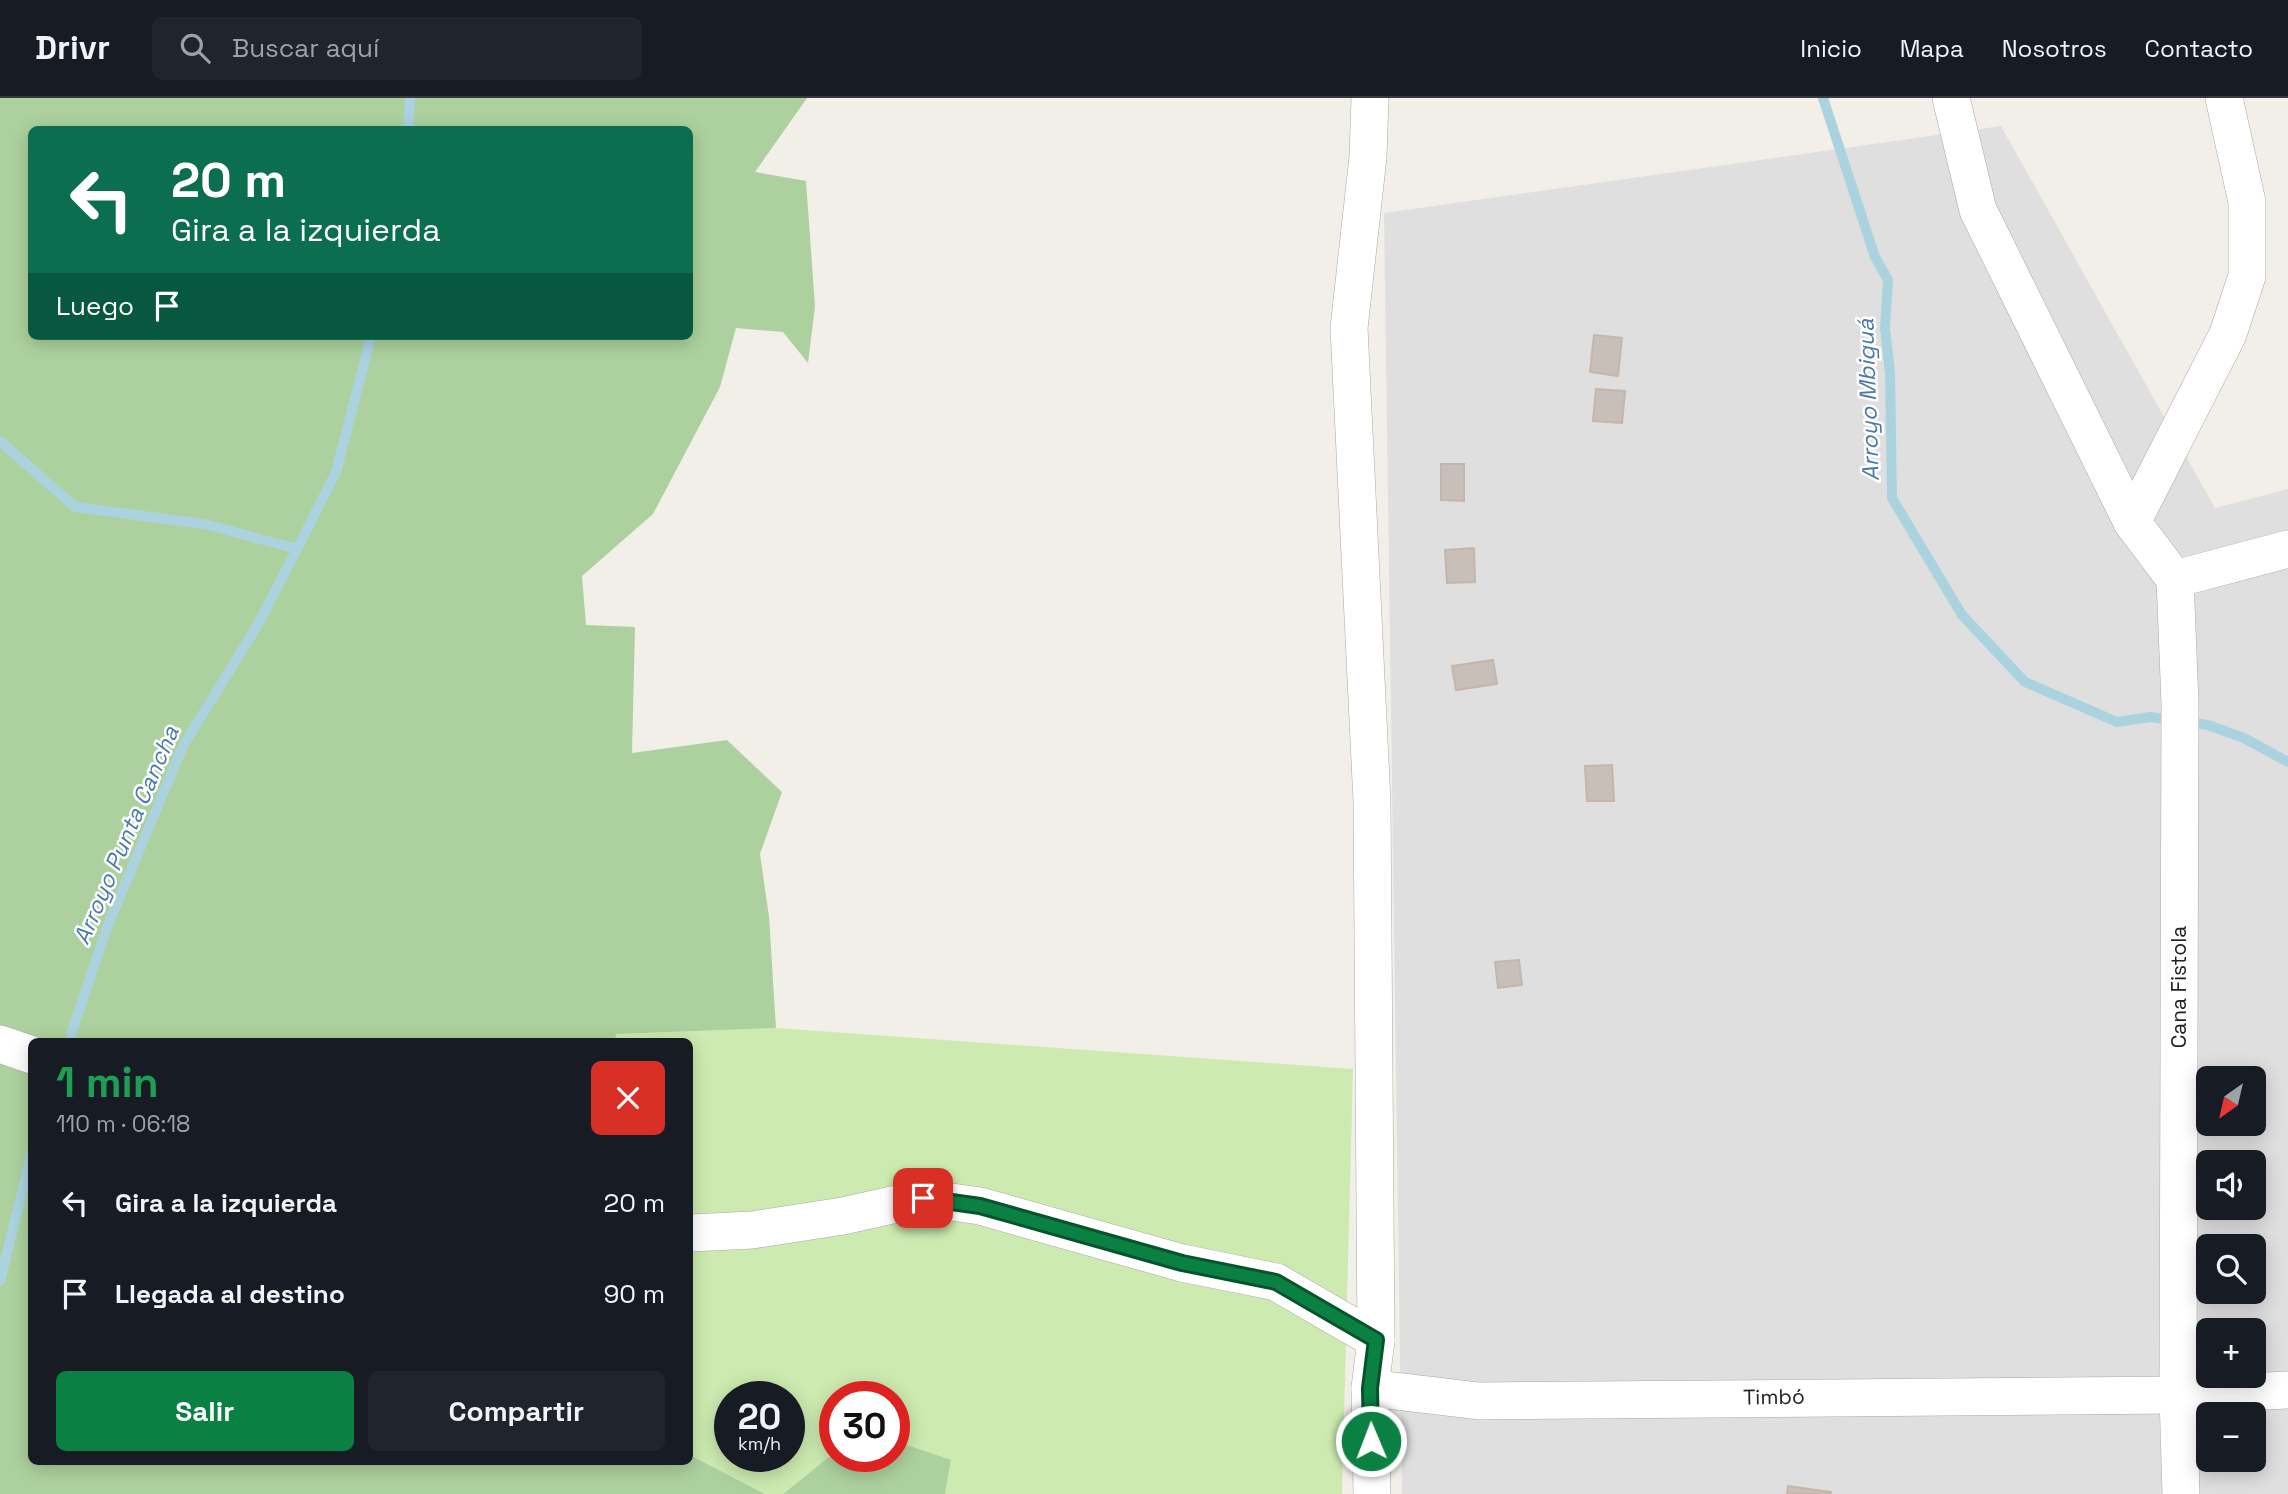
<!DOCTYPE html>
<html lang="es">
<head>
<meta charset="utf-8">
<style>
  :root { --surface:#171b24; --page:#20242c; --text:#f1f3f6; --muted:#9ea1a6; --line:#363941; --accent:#0b8043 }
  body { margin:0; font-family:"Space Grotesk",sans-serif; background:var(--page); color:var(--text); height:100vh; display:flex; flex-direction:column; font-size:26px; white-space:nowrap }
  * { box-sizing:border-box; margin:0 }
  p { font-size:23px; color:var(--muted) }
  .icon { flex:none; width:38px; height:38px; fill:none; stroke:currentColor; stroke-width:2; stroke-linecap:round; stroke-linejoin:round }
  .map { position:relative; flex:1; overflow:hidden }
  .side { position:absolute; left:28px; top:940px; width:665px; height:427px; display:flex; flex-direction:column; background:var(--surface); border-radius:10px; box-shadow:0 4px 18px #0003 }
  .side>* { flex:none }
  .top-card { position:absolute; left:28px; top:28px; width:665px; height:214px; border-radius:10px; box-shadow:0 4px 18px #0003; background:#0b6e4f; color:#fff; overflow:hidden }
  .needle { width:46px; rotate:214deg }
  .fabs { position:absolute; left:2196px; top:968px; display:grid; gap:14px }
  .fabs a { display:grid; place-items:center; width:70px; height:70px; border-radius:10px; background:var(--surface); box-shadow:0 4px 18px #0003; font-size:35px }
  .speed { position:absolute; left:714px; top:1283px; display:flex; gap:14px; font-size:35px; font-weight:700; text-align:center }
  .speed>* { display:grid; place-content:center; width:91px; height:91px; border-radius:50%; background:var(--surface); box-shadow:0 4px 18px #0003; line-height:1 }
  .speed small { font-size:18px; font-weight:400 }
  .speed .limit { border:10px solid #d22; background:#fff; color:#111 }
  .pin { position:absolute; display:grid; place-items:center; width:60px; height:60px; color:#fff; margin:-30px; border-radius:14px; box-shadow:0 4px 10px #0006 }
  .me { position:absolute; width:77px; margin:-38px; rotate:359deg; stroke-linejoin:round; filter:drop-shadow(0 0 5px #0008) }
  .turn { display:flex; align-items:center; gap:24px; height:147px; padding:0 28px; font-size:32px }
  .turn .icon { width:91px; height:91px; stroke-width:2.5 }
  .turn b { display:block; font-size:49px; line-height:60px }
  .then { display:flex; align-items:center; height:66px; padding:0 28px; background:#0003; gap:14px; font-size:26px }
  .round { display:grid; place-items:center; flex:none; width:74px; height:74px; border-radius:10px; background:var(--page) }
  .summary { display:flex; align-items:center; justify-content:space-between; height:119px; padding:0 28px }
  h1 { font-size:42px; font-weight:700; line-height:52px; color:#1e9e55 }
  .primary-button { display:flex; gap:14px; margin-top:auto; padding:14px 28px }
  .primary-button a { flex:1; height:80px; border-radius:10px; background:var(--accent); color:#fff; font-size:28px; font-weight:700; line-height:80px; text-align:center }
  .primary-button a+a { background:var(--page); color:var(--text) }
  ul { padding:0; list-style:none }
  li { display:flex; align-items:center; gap:21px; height:91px; padding:0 28px }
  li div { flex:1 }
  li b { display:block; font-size:26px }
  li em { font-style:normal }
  header { display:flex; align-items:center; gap:42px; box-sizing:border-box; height:98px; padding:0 35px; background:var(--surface); border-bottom:2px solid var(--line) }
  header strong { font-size:33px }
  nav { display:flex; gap:38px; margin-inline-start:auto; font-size:24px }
  .search { width:490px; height:63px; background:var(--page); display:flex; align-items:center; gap:18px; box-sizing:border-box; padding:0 24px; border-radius:10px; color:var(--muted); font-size:26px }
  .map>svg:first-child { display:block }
  .residential { fill:#e0dfdf; fill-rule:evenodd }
  .grass { fill:#cdebb0; fill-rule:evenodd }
  .forest { fill:#add19e; fill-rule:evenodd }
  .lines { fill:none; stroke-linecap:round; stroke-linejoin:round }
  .stream { stroke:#aad3df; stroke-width:10 }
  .building { fill:#c7bfb8; stroke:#c4b6ab; stroke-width:2 }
  .minor-casing { stroke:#a9a9a9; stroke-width:38 }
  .minor { stroke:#fff; stroke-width:37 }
  .route-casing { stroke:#07532c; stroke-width:18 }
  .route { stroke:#0b8043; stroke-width:12 }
  .labels { text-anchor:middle; stroke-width:5; stroke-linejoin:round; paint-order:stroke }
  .street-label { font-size:21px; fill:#222; stroke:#fff }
  .water-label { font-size:23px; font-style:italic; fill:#4a7aab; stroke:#fff }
</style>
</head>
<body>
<header>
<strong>Drivr</strong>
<div class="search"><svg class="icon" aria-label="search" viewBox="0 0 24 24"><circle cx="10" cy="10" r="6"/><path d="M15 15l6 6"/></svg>Buscar aquí</div>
<nav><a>Inicio</a><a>Mapa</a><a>Nosotros</a><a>Contacto</a></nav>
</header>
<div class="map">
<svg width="2288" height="1396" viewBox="0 0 2288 1396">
  <rect width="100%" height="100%" fill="#f2efe9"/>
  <path class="residential" d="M 2001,28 L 2215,410 L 2288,391 L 2288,1396 L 1402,1396 L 1384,115 ZM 2208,980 L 2254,980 L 2254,1026 L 2208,1026 ZM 2208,1064 L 2254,1064 L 2254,1110 L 2208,1110 ZM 2208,1148 L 2254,1148 L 2254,1194 L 2208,1194 ZM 2208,1232 L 2254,1232 L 2254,1278 L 2208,1278 ZM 2208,1316 L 2254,1316 L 2254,1362 L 2208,1362 Z"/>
  <path class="grass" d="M 776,930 L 1353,971 L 1342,1396 L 945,1396 L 951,1363 L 894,1343 L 894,1298 L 835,1298 L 835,1354 L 783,1396 L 765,1396 L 690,1357 L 690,943 L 615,943 L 615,936 ZM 730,1298 L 789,1298 L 789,1358 L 730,1358 Z"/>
  <g class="forest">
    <path d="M 0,0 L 807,0 L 755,74 L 806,83 L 815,208 L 808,265 L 783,234 L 736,230 L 720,289 L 653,416 L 582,478 L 586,527 L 635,529 L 632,655 L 727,642 L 782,694 L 760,756 L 769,819 L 776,930 L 616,936 L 615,943 L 32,943 L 32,1363 L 690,1363 L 690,1357 L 765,1396 L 0,1396 ZM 32,32 L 690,32 L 690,238 L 32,238 Z"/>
    <path d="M 895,1343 L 951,1362 L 945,1396 L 783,1396 L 835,1354 L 835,1358 L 894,1358 Z"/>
  </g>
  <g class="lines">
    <g class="stream">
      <path d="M 1823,0 L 1875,159 L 1888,182 L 1885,230 L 1890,275 L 1892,400 L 1962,517 L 2025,584 L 2117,624 L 2150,619 L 2208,627 L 2244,640 L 2288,664"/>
      <path d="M 408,32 L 410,0"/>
      <path d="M 0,343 L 75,409 L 205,426 L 297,451 L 336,374 L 371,238"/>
      <path d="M 71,936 L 107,829 L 183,648 L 257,528 L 297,451"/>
      <path d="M 0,1183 L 32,1054"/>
    </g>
  </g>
  <g class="building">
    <path d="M 1594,237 L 1622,240 L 1618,278 L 1590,274 Z"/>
    <path d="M 1596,291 L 1625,293 L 1622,325 L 1593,323 Z"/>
    <path d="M 1441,366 L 1464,366 L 1464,403 L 1441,402 Z"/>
    <path d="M 1474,450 L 1475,484 L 1447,485 L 1445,452 Z"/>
    <path d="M 1493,562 L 1497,586 L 1456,592 L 1452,568 Z"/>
    <path d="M 1612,667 L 1614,703 L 1587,703 L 1585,668 Z"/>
    <path d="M 1519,862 L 1522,887 L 1498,890 L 1495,864 Z"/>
    <path d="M 1788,1388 L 1831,1394 L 1830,1396 L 1787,1396 Z"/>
  </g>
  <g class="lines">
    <g class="minor-casing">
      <g id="minor">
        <path d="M 1370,0 L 1368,59 L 1349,230 L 1372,704 L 1376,1242 L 1370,1290 L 1372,1396"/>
        <path d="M 1951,0 L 1978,112 L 2132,424"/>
        <path d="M 2175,481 L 2180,605 L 2178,1297 L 2181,1396"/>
        <path d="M 2175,481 L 2132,424 L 2228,236 L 2247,178 L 2247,104 L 2224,0"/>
        <path d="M 2175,481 L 2288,451"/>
        <path d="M 0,946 L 32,957"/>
        <path d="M 690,1135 L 752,1132 L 843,1118 L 923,1100 L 980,1108 L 1182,1165 L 1276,1184 L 1376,1242"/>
        <path d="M 1370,1290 L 1479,1303 L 2178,1297 L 2288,1292"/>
      </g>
    </g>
    <use href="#minor" class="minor"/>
  </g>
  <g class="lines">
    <g class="route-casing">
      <path id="route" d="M 923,1100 L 980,1108 L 1182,1165 L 1276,1184 L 1376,1242 L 1370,1290 L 1371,1343"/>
    </g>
    <use href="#route" class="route"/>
  </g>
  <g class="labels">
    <g class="street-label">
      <text transform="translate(2179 889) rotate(-90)" y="7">Cana Fistola</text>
      <text transform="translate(1774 1299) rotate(-1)" y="7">Timbó</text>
    </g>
    <g class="water-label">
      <text transform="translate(1868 302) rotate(-92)" y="8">Arroyo Mbiguá</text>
      <text transform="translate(126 737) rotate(-67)" y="8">Arroyo Punta Cancha</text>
    </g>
  </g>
</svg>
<div class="fabs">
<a><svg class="needle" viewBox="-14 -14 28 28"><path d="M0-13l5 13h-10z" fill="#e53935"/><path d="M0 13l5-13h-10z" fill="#9ea1a6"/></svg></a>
<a><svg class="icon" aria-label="sound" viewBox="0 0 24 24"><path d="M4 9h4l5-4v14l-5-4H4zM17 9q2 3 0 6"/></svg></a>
<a><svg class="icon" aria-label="search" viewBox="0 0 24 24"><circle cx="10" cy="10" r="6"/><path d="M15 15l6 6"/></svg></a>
<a>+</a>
<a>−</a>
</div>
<div class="speed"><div>20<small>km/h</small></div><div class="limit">30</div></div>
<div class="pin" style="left:923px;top:1100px;background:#d93025"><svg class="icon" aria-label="arrive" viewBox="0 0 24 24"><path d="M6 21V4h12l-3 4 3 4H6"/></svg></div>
<svg class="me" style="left:1371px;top:1343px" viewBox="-20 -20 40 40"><circle r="17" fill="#0b8043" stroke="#fff" stroke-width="3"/><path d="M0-11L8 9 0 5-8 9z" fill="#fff"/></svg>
<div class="top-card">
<div class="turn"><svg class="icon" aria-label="left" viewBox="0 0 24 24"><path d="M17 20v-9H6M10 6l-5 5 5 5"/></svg><div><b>20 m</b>Gira a la izquierda</div></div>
<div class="then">Luego<svg class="icon" aria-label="arrive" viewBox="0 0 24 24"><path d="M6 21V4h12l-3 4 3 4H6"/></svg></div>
</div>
<section class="side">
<div class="summary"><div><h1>1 min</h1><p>110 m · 06:18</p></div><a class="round" style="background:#d93025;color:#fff"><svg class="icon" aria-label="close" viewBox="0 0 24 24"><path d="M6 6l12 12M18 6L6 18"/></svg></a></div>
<ul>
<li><svg class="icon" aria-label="left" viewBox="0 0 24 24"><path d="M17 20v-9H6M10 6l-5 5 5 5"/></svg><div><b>Gira a la izquierda</b></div><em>20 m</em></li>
<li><svg class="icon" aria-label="arrive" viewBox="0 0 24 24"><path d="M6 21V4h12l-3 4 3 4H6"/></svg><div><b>Llegada al destino</b></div><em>90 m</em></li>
</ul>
<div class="primary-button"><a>Salir</a><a>Compartir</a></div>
</section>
</div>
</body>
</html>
